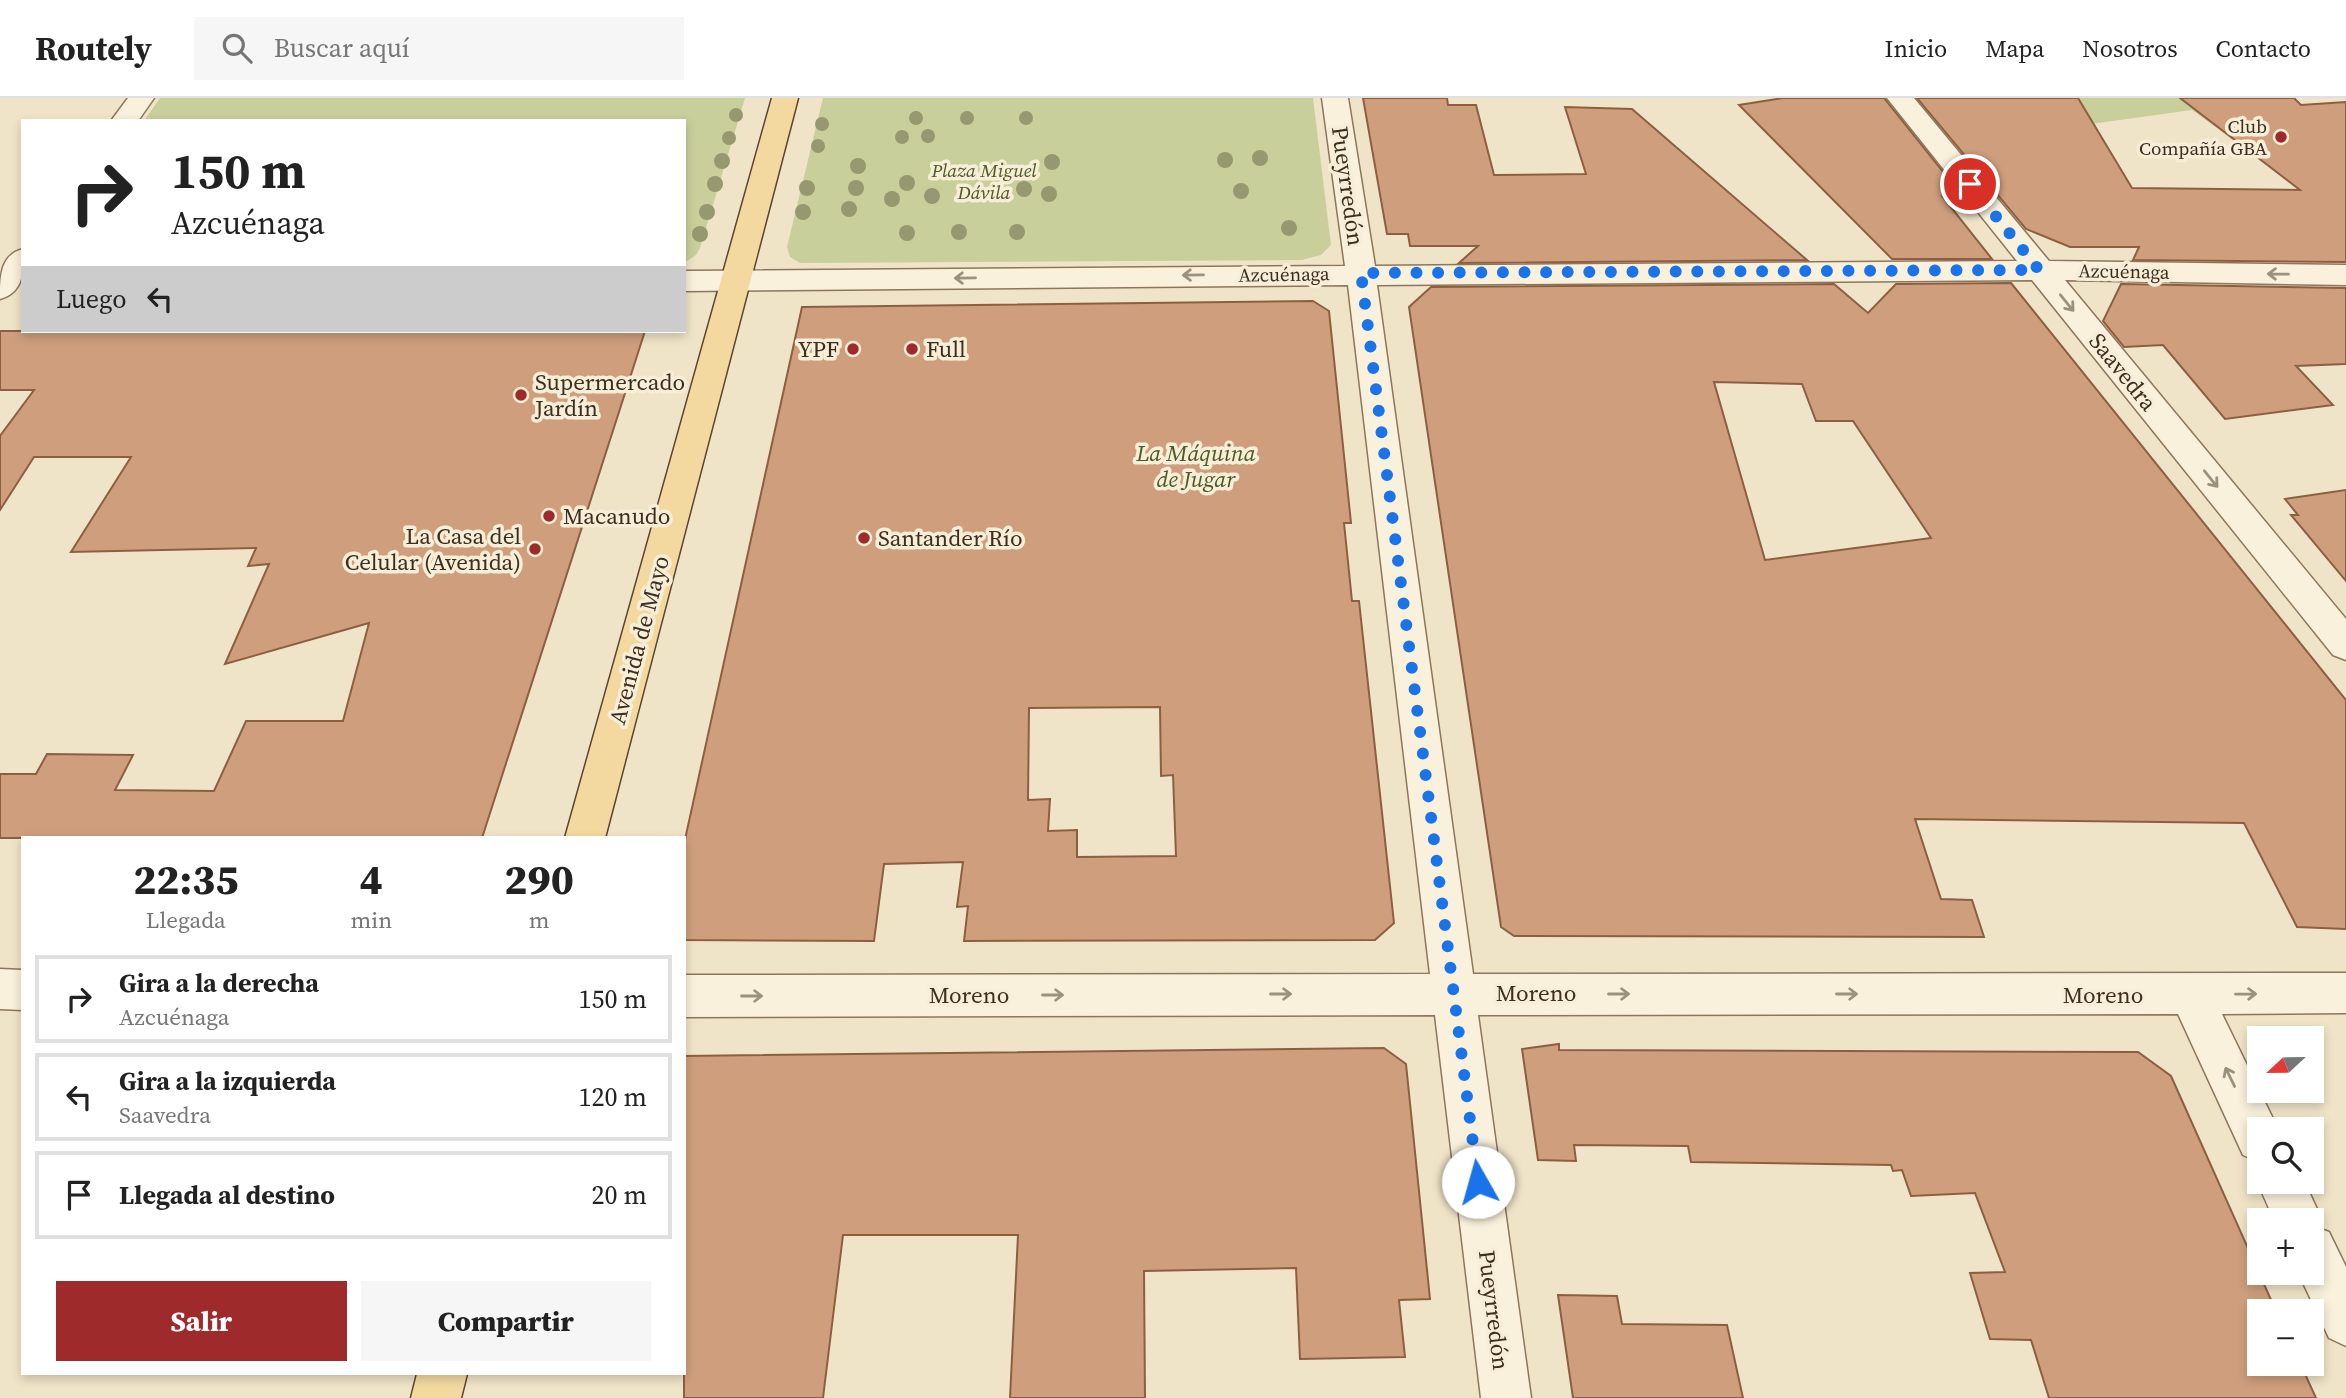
<!DOCTYPE html>
<html lang="es">
<head>
<meta charset="utf-8">
<style>
  :root { --surface:#fff; --page:#f6f6f6; --text:#222; --muted:#767676; --line:#e0e0e0; --accent:#9e2a2b }
  body { margin:0; font-family:"Source Serif 4",serif; background:var(--page); color:var(--text); height:100vh; display:flex; flex-direction:column; font-size:26px; white-space:nowrap }
  * { box-sizing:border-box; margin:0 }
  p { font-size:23px; color:var(--muted) }
  .icon { flex:none; width:38px; height:38px; fill:none; stroke:currentColor; stroke-width:2; stroke-linecap:round; stroke-linejoin:round }
  .map { position:relative; flex:1; overflow:hidden }
  .sheet { position:absolute; left:21px; top:738px; width:665px; height:539px; display:flex; flex-direction:column; background:var(--surface); border-radius:0px; box-shadow:0 4px 10px #0003 }
  .sheet>* { flex:none }
  .banner { position:absolute; left:21px; top:21px; width:665px; height:214px; border-radius:0px; box-shadow:0 4px 10px #0003; background:#fff; color:var(--text); overflow:hidden }
  .needle { width:46px; rotate:248deg }
  .tools { position:absolute; left:2247px; top:928px; display:grid; gap:14px }
  .tools a { display:grid; place-items:center; width:77px; height:77px; border-radius:0px; background:var(--surface); box-shadow:0 4px 10px #0003; font-size:35px }
  .pin { position:absolute; display:grid; place-items:center; width:60px; height:60px; color:#fff; margin:-30px; border:4px solid #fff; border-radius:50%; box-shadow:0 2px 7px #0007 }
  .me { position:absolute; width:77px; margin:-38px; rotate:353deg; stroke-linejoin:round; filter:drop-shadow(0 0 5px #0008) }
  .turn { display:flex; align-items:center; gap:24px; height:147px; padding:0 35px; font-size:32px }
  .turn .icon { width:91px; height:91px; stroke-width:2.5 }
  .turn b { display:block; font-size:49px; line-height:60px }
  .then { display:flex; align-items:center; height:66px; padding:0 35px; background:#0003; gap:14px; font-size:26px }
  .eta { display:flex; justify-content:space-evenly; align-items:center; height:119px; text-align:center }
  .eta b { font-size:42px; font-weight:800; line-height:49px }
  .cta { display:flex; gap:14px; margin-top:auto; padding:14px 35px }
  .cta a { flex:1; height:80px; border-radius:0px; background:var(--accent); color:#fff; font-size:28px; font-weight:800; line-height:80px; text-align:center }
  .cta a+a { background:var(--page); color:var(--text) }
  ul { padding:0; list-style:none }
  li { display:flex; align-items:center; gap:21px; height:88px; margin:0 14px 10px; padding:0 21px; border:4px solid var(--line); border-radius:0px }
  li div { flex:1 }
  li b { display:block; font-size:26px }
  li em { font-style:normal }
  header { display:flex; align-items:center; gap:42px; box-sizing:border-box; height:98px; padding:0 35px; background:var(--surface); border-bottom:2px solid var(--line) }
  header strong { font-size:33px }
  nav { display:flex; gap:38px; margin-inline-start:auto; font-size:24px }
  .search { width:490px; height:63px; background:var(--page); display:flex; align-items:center; gap:18px; box-sizing:border-box; padding:0 24px; border-radius:0px; color:var(--muted); font-size:26px }
  .map>svg:first-child { display:block }
  .green { fill:#c9cf9b }
  .building { fill:#cf9f7d; stroke:#8d5f41; stroke-width:2; fill-rule:evenodd }
  .lines { fill:none; stroke-linecap:round; stroke-linejoin:round }
  .street-casing { stroke:#8d765c; stroke-width:3 }
  .primary-casing { stroke:#5b4430; stroke-width:3 }
  .street { fill:#faf1dc; fill-rule:evenodd }
  .primary { fill:#f3d9a0; fill-rule:evenodd }
  .tree { fill:#96986f }
  .oneway { stroke:#9c907e }
  .route { stroke:#1a73e8; stroke-width:12; stroke-dasharray:0 21.6 }
  .poi-dot { fill:#9e2a2b; stroke:#f7eed8; stroke-width:2.5 }
  .labels { text-anchor:middle; stroke-width:7; stroke-linejoin:round; paint-order:stroke }
  .far-poi-label { font-size:19px; fill:#3d2e20; stroke:#f7eed8; text-anchor:end }
  .far-park-label { font-size:19px; font-style:italic; fill:#4d5a26; stroke:#f7eed8 }
  .far-street-label { font-size:19px; fill:#3d2e20; stroke:#f7eed8 }
  .street-label { font-size:23px; fill:#3d2e20; stroke:#f7eed8 }
  .poi-label { font-size:23px; fill:#3d2e20; stroke:#f7eed8; text-anchor:start }
  .park-label { font-size:23px; font-style:italic; fill:#4d5a26; stroke:#f7eed8 }
</style>
</head>
<body>
<header>
<strong>Routely</strong>
<div class="search"><svg class="icon" aria-label="search" viewBox="0 0 24 24"><circle cx="10" cy="10" r="6"/><path d="M15 15l6 6"/></svg>Buscar aquí</div>
<nav><a>Inicio</a><a>Mapa</a><a>Nosotros</a><a>Contacto</a></nav>
</header>
<div class="map">
<svg width="2346" height="1300" viewBox="0 0 2346 1300">
  <rect width="100%" height="100%" fill="#f0e4c8"/>
  <g class="green">
    <path d="M 160,0 L 745,0 L 700,150 L 696,157 L 684,165 L 684,23 L 144,23 Z"/>
    <path d="M 823,0 L 1313,0 L 1331,147 L 1321,157 L 1302,162 L 800,165 L 790,159 L 787,149 Z"/>
    <path d="M 2066,0 L 2294,0 L 2346,53 L 2257,59 L 2192,12 L 2091,26 Z"/>
  </g>
  <g class="building">
    <path d="M 1363,0 L 1447,0 L 1448,7 L 1476,7 L 1494,77 L 1586,76 L 1565,9 L 1632,11 L 1807,162 L 1459,165 L 1478,148 L 1410,148 L 1408,136 L 1387,136 Z"/>
    <path d="M 1783,0 L 1884,0 L 1971,109 L 1943,99 L 1992,161 L 1892,161 L 1739,7 Z"/>
    <path d="M 1917,0 L 2078,0 L 2132,90 L 2300,92 L 2180,0 L 2294,0 L 2301,7 L 2346,4 L 2346,164 L 2133,162 L 2139,149 L 2070,149 L 2026,131 Z"/>
    <path d="M 2011,185 L 2346,602 L 2346,831 L 2297,829 L 2244,725 L 1915,721 L 1941,801 L 1972,802 L 1984,839 L 1514,838 L 1501,829 L 1409,209 L 1431,189 L 1834,186 L 1868,215 L 1896,186 ZM 1714,284 L 1802,286 L 1816,323 L 1853,323 L 1931,440 L 1765,462 Z"/>
    <path d="M 2121,186 L 2346,190 L 2346,266 L 2296,268 L 2333,307 L 2225,321 L 2163,247 L 2124,249 L 2103,223 Z"/>
    <path d="M 1313,203 L 1329,213 L 1351,425 L 1344,425 L 1352,503 L 1359,503 L 1394,825 L 1375,842 L 964,843 L 968,808 L 957,809 L 963,764 L 884,766 L 874,843 L 684,842 L 684,746 L 802,209 ZM 1160,609 L 1161,678 L 1173,677 L 1176,758 L 1077,759 L 1077,732 L 1048,733 L 1050,701 L 1028,702 L 1029,610 Z"/>
    <path d="M 0,233 L 645,233 L 482,740 L 0,740 L 0,676 L 36,676 L 47,656 L 133,657 L 115,692 L 214,693 L 246,623 L 343,623 L 369,525 L 225,566 L 269,466 L 248,468 L 256,450 L 71,454 L 131,359 L 34,359 L 0,412 L 0,338 L 34,292 L 0,292 Z"/>
    <path d="M 2346,392 L 2346,483 L 2291,417 L 2298,417 L 2285,401 Z"/>
    <path d="M 1559,946 L 1559,952 L 2138,954 L 2171,978 L 2276,1213 L 2259,1213 L 2259,1265 L 2300,1265 L 2316,1300 L 2049,1300 L 2031,1242 L 1990,1241 L 1970,1175 L 2005,1174 L 1975,1095 L 1911,1098 L 1902,1072 L 1893,1073 L 1891,1067 L 1691,1064 L 1688,1048 L 1574,1047 L 1576,1063 L 1538,1062 L 1522,951 Z"/>
    <path d="M 1384,950 L 1406,966 L 1430,1201 L 1399,1202 L 1405,1259 L 1300,1261 L 1296,1170 L 1144,1173 L 1145,1300 L 1010,1300 L 1018,1137 L 843,1137 L 823,1300 L 684,1300 L 684,958 Z"/>
    <path d="M 1558,1197 L 1617,1198 L 1622,1226 L 1727,1227 L 1743,1300 L 1573,1300 Z"/>
  </g>
  <g class="lines">
    <g class="street-casing">
      <g id="street">
        <path d="M 128,0 L 154,0 L 138,23 L 111,23 Z"/>
        <path d="M 1322,0 L 1348,0 L 1375,168 L 2017,163 L 1887,0 L 1914,0 L 2049,163 L 2346,167 L 2346,187 L 2065,182 L 2346,521 L 2346,562 L 2333,557 L 2032,182 L 1377,187 L 1473,876 L 2346,875 L 2346,915 L 2222,916 L 2278,1031 L 2259,1031 L 2259,1064 L 2243,1057 L 2178,916 L 1478,917 L 1531,1300 L 1481,1300 L 1435,917 L 684,919 L 684,877 L 1430,876 L 1348,187 L 684,193 L 684,173 L 1345,168 Z"/>
        <path d="M 23,151 C 23,172 25,194 0,201 C 0,179 0,157 23,151 Z"/>
        <path d="M 0,871 L 23,872 L 23,912 L 0,911 Z"/>
        <path d="M 2259,1077 L 2259,1083 L 2304,1083 L 2322,1122 L 2318,1130 L 2329,1134 L 2346,1169 L 2346,1248 L 2329,1240 L 2298,1174 L 2312,1174 L 2312,1122 L 2274,1122 L 2257,1083 Z"/>
      </g>
    </g>
    <g class="primary-casing">
      <g id="primary">
        <path d="M 772,0 L 798,0 L 605,740 L 565,740 Z"/>
        <path d="M 417,1276 L 467,1276 L 461,1300 L 411,1300 Z"/>
      </g>
    </g>
    <use href="#street" class="street"/>
    <use href="#primary" class="primary"/>
  </g>
  <g class="tree">
    <circle cx="736" cy="17" r="7"/>
    <circle cx="916" cy="20" r="7"/>
    <circle cx="967" cy="20" r="7"/>
    <circle cx="1026" cy="20" r="7"/>
    <circle cx="822" cy="26" r="7"/>
    <circle cx="928" cy="38" r="7"/>
    <circle cx="902" cy="39" r="7"/>
    <circle cx="729" cy="40" r="7"/>
    <circle cx="818" cy="48" r="7"/>
    <circle cx="1260" cy="60" r="8"/>
    <circle cx="1225" cy="62" r="8"/>
    <circle cx="722" cy="63" r="8"/>
    <circle cx="1052" cy="64" r="8"/>
    <circle cx="858" cy="68" r="8"/>
    <circle cx="907" cy="85" r="8"/>
    <circle cx="715" cy="86" r="8"/>
    <circle cx="807" cy="90" r="8"/>
    <circle cx="856" cy="90" r="8"/>
    <circle cx="1024" cy="91" r="8"/>
    <circle cx="1241" cy="93" r="8"/>
    <circle cx="1049" cy="96" r="8"/>
    <circle cx="932" cy="98" r="8"/>
    <circle cx="892" cy="101" r="8"/>
    <circle cx="849" cy="111" r="8"/>
    <circle cx="707" cy="114" r="8"/>
    <circle cx="803" cy="114" r="8"/>
    <circle cx="1289" cy="130" r="8"/>
    <circle cx="959" cy="134" r="8"/>
    <circle cx="1017" cy="134" r="8"/>
    <circle cx="907" cy="135" r="8"/>
    <circle cx="700" cy="136" r="8"/>
  </g>
  <defs><path id="oneway-shaft" d="M-6 0H5M1.5-3L5.5 0L1.5 3" fill="none" stroke-width="1.6" stroke-linecap="round" stroke-linejoin="round" transform="scale(1.75)"/></defs>
  <g class="oneway">
    <use href="#oneway-shaft" transform="translate(2278 176) rotate(-179)"/>
    <use href="#oneway-shaft" transform="translate(1193 177) rotate(179)"/>
    <use href="#oneway-shaft" transform="translate(965 180) rotate(179)"/>
    <use href="#oneway-shaft" transform="translate(2067 205) rotate(51)"/>
    <use href="#oneway-shaft" transform="translate(2211 381) rotate(51)"/>
    <use href="#oneway-shaft" transform="translate(1281 896)"/>
    <use href="#oneway-shaft" transform="translate(1619 896)"/>
    <use href="#oneway-shaft" transform="translate(1847 896)"/>
    <use href="#oneway-shaft" transform="translate(2246 896) rotate(-1)"/>
    <use href="#oneway-shaft" transform="translate(1053 897)"/>
    <use href="#oneway-shaft" transform="translate(752 898)"/>
    <use href="#oneway-shaft" transform="translate(2230 979) rotate(-116)"/>
  </g>
  <g class="lines">
    <path class="route" d="M 1478,1084 L 1361,175 L 2039,172 L 1970,86"/>
  </g>
  <g class="poi-dot">
    <circle cx="2281" cy="39" r="7"/>
    <circle cx="853" cy="251" r="7"/>
    <circle cx="912" cy="251" r="7"/>
    <circle cx="521" cy="297" r="7"/>
    <circle cx="549" cy="418" r="7"/>
    <circle cx="864" cy="440" r="7"/>
    <circle cx="535" cy="451" r="7"/>
  </g>
  <g class="labels">
    <g class="far-poi-label">
      <text x="2267" y="35">Club<tspan x="2267" dy="22">Compañía GBA</tspan></text>
    </g>
    <g class="far-park-label">
      <text x="984" y="79">Plaza Miguel<tspan x="984" dy="22">Dávila</tspan></text>
    </g>
    <g class="far-street-label">
      <text transform="translate(2124 173) rotate(1)" y="7">Azcuénaga</text>
      <text transform="translate(1284 176) rotate(-1)" y="7">Azcuénaga</text>
    </g>
    <g class="street-label">
      <text transform="translate(1348 88) rotate(82)" y="8">Pueyrredón</text>
      <text transform="translate(2123 274) rotate(51)" y="8">Saavedra</text>
      <text transform="translate(639 542) rotate(-75)" y="8">Avenida de Mayo</text>
      <text x="1536" y="903">Moreno</text>
      <text x="969" y="905">Moreno</text>
      <text x="2103" y="905">Moreno</text>
      <text transform="translate(1494 1212) rotate(83)" y="8">Pueyrredón</text>
    </g>
    <g class="poi-label">
      <text x="839" y="259" text-anchor="end">YPF</text>
      <text x="926" y="259">Full</text>
      <text x="535" y="292">Supermercado<tspan x="535" dy="26">Jardín</tspan></text>
      <text x="563" y="426">Macanudo</text>
      <text x="521" y="446" text-anchor="end">La Casa del<tspan x="521" dy="26">Celular (Avenida)</tspan></text>
      <text x="878" y="448">Santander Río</text>
    </g>
    <g class="park-label">
      <text x="1196" y="363">La Máquina<tspan x="1196" dy="26">de Jugar</tspan></text>
    </g>
  </g>
</svg>
<div class="tools">
<a><svg class="needle" viewBox="-14 -14 28 28"><path d="M0-13l5 13h-10z" fill="#e53935"/><path d="M0 13l5-13h-10z" fill="#767676"/></svg></a>
<a><svg class="icon" aria-label="search" viewBox="0 0 24 24"><circle cx="10" cy="10" r="6"/><path d="M15 15l6 6"/></svg></a>
<a>+</a>
<a>−</a>
</div>
<div class="pin" style="left:1970px;top:86px;background:#d93025"><svg class="icon" aria-label="arrive" viewBox="0 0 24 24"><path d="M6 21V4h12l-3 4 3 4H6"/></svg></div>
<svg class="me" style="left:1478px;top:1084px" viewBox="-20 -20 40 40"><circle r="19" fill="#fff"/><path d="M0-13L10 11 0 6-10 11z" fill="#1a73e8"/></svg>
<div class="banner">
<div class="turn"><svg class="icon" aria-label="right" viewBox="0 0 24 24"><path d="M7 20v-9h11M14 6l5 5-5 5"/></svg><div><b>150 m</b>Azcuénaga</div></div>
<div class="then">Luego<svg class="icon" aria-label="left" viewBox="0 0 24 24"><path d="M17 20v-9H6M10 6l-5 5 5 5"/></svg></div>
</div>
<section class="sheet">
<div class="eta">
<div><b>22:35</b><p>Llegada</p></div>
<div><b>4</b><p>min</p></div>
<div><b>290</b><p>m</p></div>
</div>
<ul>
<li><svg class="icon" aria-label="right" viewBox="0 0 24 24"><path d="M7 20v-9h11M14 6l5 5-5 5"/></svg><div><b>Gira a la derecha</b><p>Azcuénaga</p></div><em>150 m</em></li>
<li><svg class="icon" aria-label="left" viewBox="0 0 24 24"><path d="M17 20v-9H6M10 6l-5 5 5 5"/></svg><div><b>Gira a la izquierda</b><p>Saavedra</p></div><em>120 m</em></li>
<li><svg class="icon" aria-label="arrive" viewBox="0 0 24 24"><path d="M6 21V4h12l-3 4 3 4H6"/></svg><div><b>Llegada al destino</b></div><em>20 m</em></li>
</ul>
<div class="cta"><a>Salir</a><a>Compartir</a></div>
</section>
</div>
</body>
</html>
